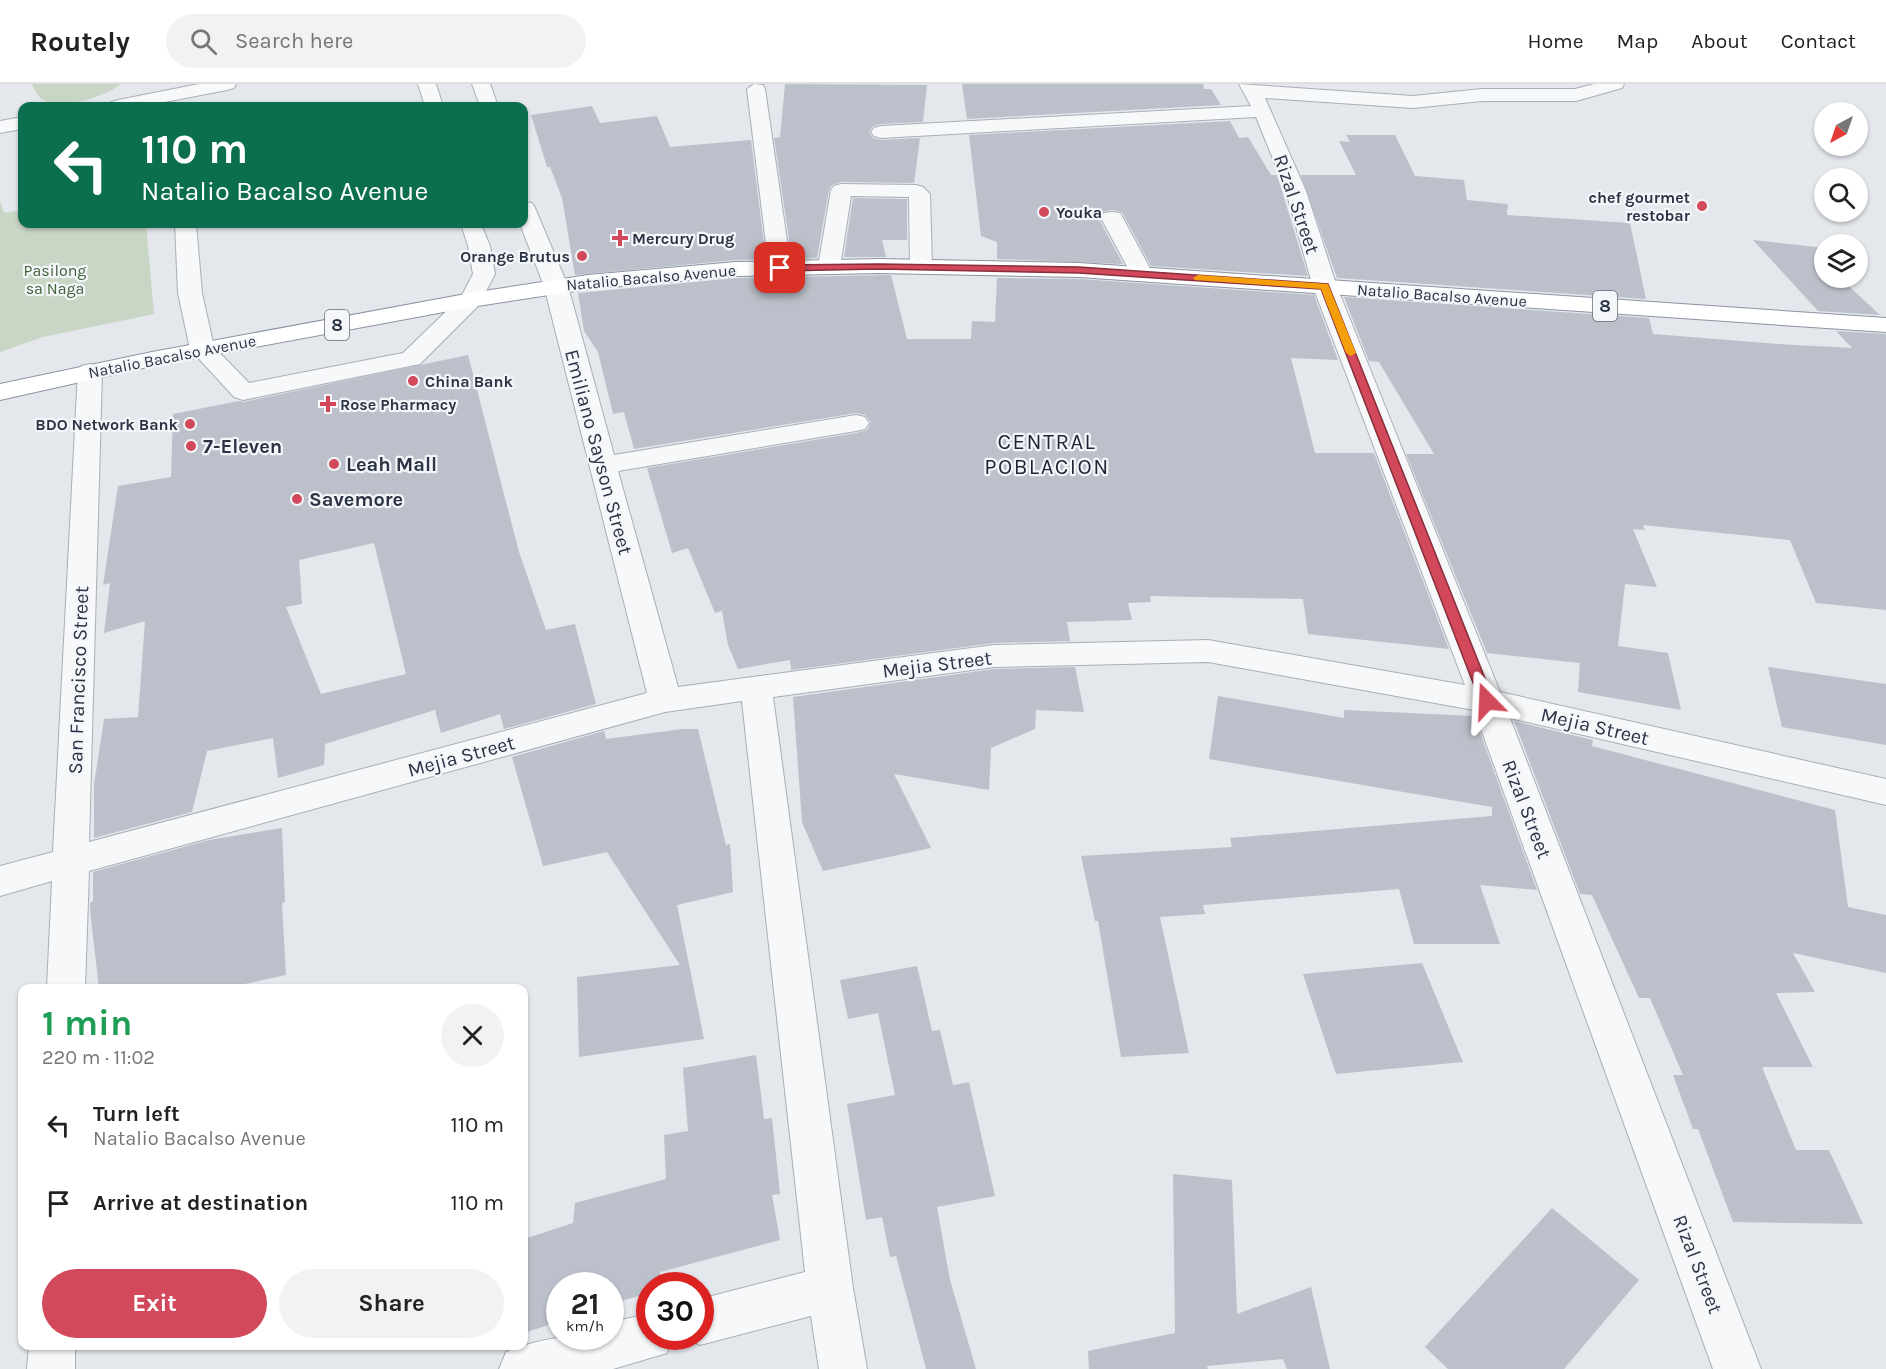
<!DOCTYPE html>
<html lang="en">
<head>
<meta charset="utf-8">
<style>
  :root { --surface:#fff; --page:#f2f2f2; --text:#222; --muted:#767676; --line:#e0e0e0; --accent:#d1495b }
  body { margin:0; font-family:Karla,sans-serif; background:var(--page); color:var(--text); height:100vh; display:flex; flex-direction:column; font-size:22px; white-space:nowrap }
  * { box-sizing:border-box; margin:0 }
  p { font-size:20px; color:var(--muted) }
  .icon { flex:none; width:33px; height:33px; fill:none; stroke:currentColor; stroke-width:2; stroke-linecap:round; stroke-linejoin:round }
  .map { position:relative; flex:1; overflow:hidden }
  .details { position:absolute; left:18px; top:900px; width:510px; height:366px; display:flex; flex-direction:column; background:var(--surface); border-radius:12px; box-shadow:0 2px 4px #0004 }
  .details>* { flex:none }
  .hud { position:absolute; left:18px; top:18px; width:510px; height:126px; border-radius:12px; box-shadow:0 2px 4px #0004; background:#0b6e4f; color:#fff; overflow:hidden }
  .needle { width:39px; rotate:220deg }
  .tools { position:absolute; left:1814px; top:18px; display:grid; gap:12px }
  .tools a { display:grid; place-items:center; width:54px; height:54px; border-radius:50%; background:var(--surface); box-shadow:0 2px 4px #0004; font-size:30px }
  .speed { position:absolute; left:546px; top:1188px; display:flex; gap:12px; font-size:30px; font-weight:700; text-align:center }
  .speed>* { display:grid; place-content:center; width:78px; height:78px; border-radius:50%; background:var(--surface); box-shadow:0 2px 4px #0004; line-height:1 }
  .speed small { font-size:15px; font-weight:400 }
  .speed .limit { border:9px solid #d22; background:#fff; color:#111 }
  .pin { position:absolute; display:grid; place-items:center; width:51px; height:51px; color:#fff; margin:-26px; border-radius:12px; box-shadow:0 3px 9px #0006 }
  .me { position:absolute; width:66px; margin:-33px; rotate:339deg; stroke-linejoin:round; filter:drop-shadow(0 0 4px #0008) }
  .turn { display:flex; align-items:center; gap:21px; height:126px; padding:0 24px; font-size:27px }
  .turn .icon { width:78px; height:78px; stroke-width:2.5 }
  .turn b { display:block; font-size:42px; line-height:51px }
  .round { display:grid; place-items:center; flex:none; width:63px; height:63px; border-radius:32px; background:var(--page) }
  .summary { display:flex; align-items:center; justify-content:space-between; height:102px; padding:0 24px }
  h1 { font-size:36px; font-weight:700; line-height:45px; color:#1e9e55 }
  .cta { display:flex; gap:12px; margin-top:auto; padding:12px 24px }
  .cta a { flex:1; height:69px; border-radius:36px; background:var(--accent); color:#fff; font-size:24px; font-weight:700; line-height:69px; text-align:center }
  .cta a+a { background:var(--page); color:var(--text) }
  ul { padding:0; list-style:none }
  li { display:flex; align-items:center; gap:18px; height:78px; padding:0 24px }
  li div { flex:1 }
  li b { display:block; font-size:22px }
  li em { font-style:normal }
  header { display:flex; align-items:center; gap:36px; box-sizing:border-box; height:84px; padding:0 30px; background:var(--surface); border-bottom:2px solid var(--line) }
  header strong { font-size:28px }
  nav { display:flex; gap:33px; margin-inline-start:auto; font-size:21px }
  .search { width:420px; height:54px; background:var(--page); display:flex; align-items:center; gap:15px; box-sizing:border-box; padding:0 21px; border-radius:33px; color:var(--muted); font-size:22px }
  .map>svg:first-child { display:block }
  .green { fill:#c9d6c5 }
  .building { fill:#bbc0ca; fill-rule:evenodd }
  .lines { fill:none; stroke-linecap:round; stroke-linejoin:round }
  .minor-casing { stroke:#a9aeb7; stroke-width:2 }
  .highway-casing { stroke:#8b94a3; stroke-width:2 }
  .minor { fill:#f7f8fa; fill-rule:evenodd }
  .highway { fill:#fff; fill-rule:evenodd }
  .route { fill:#d1495b; stroke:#882f3b; stroke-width:1.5 }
  .slow { fill:#f59e0b }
  .poi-dot { fill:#d1495b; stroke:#f4f6f9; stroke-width:2 }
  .labels { text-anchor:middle; stroke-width:4.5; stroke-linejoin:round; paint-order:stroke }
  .far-poi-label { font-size:16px; font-weight:bold; fill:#2b3445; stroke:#f4f6f9; text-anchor:start }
  .far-park-label { font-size:16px; fill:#3f6138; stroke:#f4f6f9 }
  .far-street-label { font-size:16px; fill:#2b3445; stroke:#f4f6f9 }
  .shield { fill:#f4f6f9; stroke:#676e7b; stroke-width:1.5 }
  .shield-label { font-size:18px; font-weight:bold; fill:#2b3445 }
  .street-label { font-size:20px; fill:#2b3445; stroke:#f4f6f9 }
  .poi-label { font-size:20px; font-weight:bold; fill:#2b3445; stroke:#f4f6f9; text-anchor:start }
  .quarter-label { font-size:22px; letter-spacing:1.5px; fill:#1d2536; stroke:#f4f6f9 }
</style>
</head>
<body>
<header>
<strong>Routely</strong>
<div class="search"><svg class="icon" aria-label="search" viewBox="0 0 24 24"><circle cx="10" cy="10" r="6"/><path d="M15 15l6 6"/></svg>Search here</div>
<nav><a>Home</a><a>Map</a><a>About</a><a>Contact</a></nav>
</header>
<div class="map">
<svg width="1886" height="1285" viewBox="0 0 1886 1285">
  <rect width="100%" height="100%" fill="#e4e7ec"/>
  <g class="green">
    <path d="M 32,0 L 121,0 C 105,12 61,28 43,16 C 37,12 35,6 32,0 Z"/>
    <path d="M 0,117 L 4,129 L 22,126 L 22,140 L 146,140 L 154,230 L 43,253 L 0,268 Z"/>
  </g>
  <g class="building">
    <path d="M 785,0 L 927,1 L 923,38 L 880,40 L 872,43 L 869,48 L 873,54 L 881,56 L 920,54 L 914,99 L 841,98 L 832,101 L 829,106 L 817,174 L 792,175 L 774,54 L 780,53 Z"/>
    <path d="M 962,0 L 1203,0 L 1204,5 L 1211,5 L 1221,21 L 967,35 Z"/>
    <path d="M 592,22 L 600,39 L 657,32 L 670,63 L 751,56 L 766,175 L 736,176 L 575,191 L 562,114 L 550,83 L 547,83 L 531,31 Z"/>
    <path d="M 1230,37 L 1239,54 L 1248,53 L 1271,91 L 1277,91 L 1308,192 L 1151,182 L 1122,128 L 1112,126 L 1102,128 L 1099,135 L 1123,180 L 997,175 L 997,158 L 981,152 L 969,51 Z"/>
    <path d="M 1346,51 L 1395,51 L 1415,92 L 1464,96 L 1467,116 L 1508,120 L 1507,131 L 1630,139 L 1646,215 L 1337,194 L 1301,91 L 1356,91 L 1339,57 L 1350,58 Z"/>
    <path d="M 853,114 L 907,115 L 907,156 L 882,156 L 886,173 L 844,173 Z"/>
    <path d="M 1753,156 L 1824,164 L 1824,194 L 1840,194 L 1880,231 L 1818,227 Z"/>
    <path d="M 891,191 L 907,255 L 971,255 L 972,237 L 995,238 L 997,194 L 1079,195 L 1314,211 L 1338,276 L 1291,274 L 1315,369 L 1374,369 L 1449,565 L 1308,550 L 1303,515 L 1150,512 L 1151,518 L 1128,519 L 1132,536 L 1067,538 L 1070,557 L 994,559 L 791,586 L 790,576 L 738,585 L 728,561 L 722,527 L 715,529 L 688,464 L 672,469 L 647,384 L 856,349 L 867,346 L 871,338 L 865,331 L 856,329 L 634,365 L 624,328 L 613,330 L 598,268 L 584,247 L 578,209 L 736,194 Z"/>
    <path d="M 1344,213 L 1649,234 L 1653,250 L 1778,260 L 1852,264 L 1836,247 L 1886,250 L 1886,526 L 1816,519 L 1790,456 L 1643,441 L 1645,446 L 1633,445 L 1657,503 L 1625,500 L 1618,562 L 1668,569 L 1681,626 L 1578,608 L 1580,579 L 1487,569 L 1406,370 L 1434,370 L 1379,278 L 1369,277 Z"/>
    <path d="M 468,271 L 519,468 L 546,546 L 575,540 L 596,620 L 504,645 L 500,630 L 441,649 L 435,626 L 325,660 L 324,681 L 278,694 L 273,654 L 207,667 L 192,728 L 94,754 L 94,701 L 104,635 L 138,633 L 145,537 L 104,549 L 110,499 L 103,501 L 118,402 L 171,393 L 173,330 L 239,317 L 243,318 ZM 374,459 L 406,590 L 321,610 L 286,523 L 302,520 L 299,476 Z"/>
    <path d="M 1075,583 L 1084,628 L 1036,626 L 1035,645 L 991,664 L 989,706 L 894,690 L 931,764 L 823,787 L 802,738 L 793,613 L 994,585 Z"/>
    <path d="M 1768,583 L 1886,600 L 1886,661 L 1782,643 Z"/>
    <path d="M 1218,612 L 1344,634 L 1344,626 L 1474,632 L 1537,806 L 1480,801 L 1500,860 L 1414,860 L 1399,805 L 1203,821 L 1205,830 L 1160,833 L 1189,969 L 1121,973 L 1098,837 L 1095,837 L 1081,772 L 1232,763 L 1230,754 L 1492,732 L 1492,723 L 1209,675 Z"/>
    <path d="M 1514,637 L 1593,656 L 1592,662 L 1835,726 L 1848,823 L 1886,831 L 1886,889 L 1793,869 L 1815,908 L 1776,909 L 1813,983 L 1762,983 L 1796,1066 L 1829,1066 L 1863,1140 L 1733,1138 L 1698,1045 L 1693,1045 L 1673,991 L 1683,991 L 1650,914 L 1639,914 L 1592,811 L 1580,810 Z"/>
    <path d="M 682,645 L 698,645 L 726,761 L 730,760 L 733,808 L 677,821 L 704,955 L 579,973 L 577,893 L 680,881 L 607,768 L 543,782 L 512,673 L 604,647 L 606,655 Z"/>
    <path d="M 282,744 L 285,818 L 282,819 L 286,891 L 245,900 L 245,904 L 99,904 L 90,826 L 90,819 L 93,817 L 93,788 L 209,756 Z"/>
    <path d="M 1422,879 L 1463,978 L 1336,990 L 1303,890 Z"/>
    <path d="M 917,882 L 932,947 L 940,946 L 953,1001 L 969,998 L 995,1112 L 937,1123 L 950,1196 L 976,1285 L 926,1285 L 896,1172 L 890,1173 L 882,1133 L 866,1136 L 847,1020 L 895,1011 L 878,929 L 848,935 L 840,896 Z"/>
    <path d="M 756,971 L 764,1035 L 772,1034 L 780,1110 L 772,1111 L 780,1156 L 660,1188 L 662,1202 L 650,1202 L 650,1209 L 610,1220 L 610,1202 L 560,1202 L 560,1237 L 524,1249 L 524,1155 L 573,1139 L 575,1119 L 666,1095 L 664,1051 L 688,1047 L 683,984 Z"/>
    <path d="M 1173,1090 L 1232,1096 L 1237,1230 L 1311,1203 L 1330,1285 L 1287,1285 L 1283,1275 L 1207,1282 L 1208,1285 L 1089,1285 L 1088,1267 L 1175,1249 Z"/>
    <path d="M 1552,1124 L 1639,1196 L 1564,1285 L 1448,1285 L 1425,1263 Z"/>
  </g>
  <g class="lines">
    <g class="minor-casing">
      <g id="minor">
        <path d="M 199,0 L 236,0 L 234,4 L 227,6 L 144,22 L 108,22 L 111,18 L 118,16 Z"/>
        <path d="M 418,0 L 436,0 L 443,22 L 425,22 Z"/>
        <path d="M 472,0 L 490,0 L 498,22 L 480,22 Z"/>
        <path d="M 754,0 L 763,1 L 765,5 L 791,184 L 788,189 L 780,191 L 772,189 L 769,184 L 747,5 Z"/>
        <path d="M 1239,0 L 1413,12 L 1482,5 L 1575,5 L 1594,0 L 1624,0 L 1622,4 L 1576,17 L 1482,17 L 1413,24 L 1265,14 L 1306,107 L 1337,203 L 1500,608 L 1886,695 L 1886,721 L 1510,634 L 1761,1285 L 1713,1285 L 1474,626 L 1208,578 L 994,583 L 773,613 L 853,1204 L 867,1285 L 819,1285 L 811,1232 L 700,1261 L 683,1252 L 700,1252 L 700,1215 L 805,1188 L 742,617 L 665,628 L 89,787 L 85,904 L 47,904 L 52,797 L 0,812 L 0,782 L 53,768 L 78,287 L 81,282 L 90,280 L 99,282 L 102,287 L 89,758 L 647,609 L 544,202 L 520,140 L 524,140 L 524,118 L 532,119 L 535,124 L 568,202 L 614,371 L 856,331 L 865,333 L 869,339 L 865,345 L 856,347 L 618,387 L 678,603 L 994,561 L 1208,556 L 1465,601 L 1313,203 L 1286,107 L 1256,33 L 881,54 L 874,52 L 871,48 L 874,44 L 881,42 L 1251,22 Z"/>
        <path d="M 22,33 L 22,45 L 0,49 L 0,37 Z"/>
        <path d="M 841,100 L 916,101 L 923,103 L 930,110 L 932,183 L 929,188 L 921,190 L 913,188 L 910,183 L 909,113 L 851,112 L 840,183 L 837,188 L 829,190 L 821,188 L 818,183 L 831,106 L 834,102 Z"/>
        <path d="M 1112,128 L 1120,129 L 1123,134 L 1153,190 L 1150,195 L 1142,197 L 1134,195 L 1131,190 L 1101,134 L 1104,129 Z"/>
        <path d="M 175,140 L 196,140 L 202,209 L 214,263 L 249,299 L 403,269 L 461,213 L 473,190 L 468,162 L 461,140 L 481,140 L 490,162 L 495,190 L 479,221 L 420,280 L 243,316 L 234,313 L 190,265 L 178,209 Z"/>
        <path d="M 650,1229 L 650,1252 L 673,1252 L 667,1269 L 613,1285 L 499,1285 L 506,1268 C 546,1252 568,1252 610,1252 L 610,1239 Z"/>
        <path d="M 29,1262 L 75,1262 L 75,1285 L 27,1285 Z"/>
      </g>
    </g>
    <g class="highway-casing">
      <path id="highway" d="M 879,175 L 1079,179 L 1886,234 L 1886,248 L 1079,193 L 879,189 L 736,192 L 588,205 L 471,223 L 152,282 L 0,316 L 0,300 L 152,268 L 471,209 L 588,191 L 736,178 Z"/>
    </g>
    <use href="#minor" class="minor"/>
    <use href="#highway" class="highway"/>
  </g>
  <path class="route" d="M 879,180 L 1079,183 L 1328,200 L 1494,617 L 1492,620 L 1482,620 L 1480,617 L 1321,205 L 1079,189 L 879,185 L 780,187 L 776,184 L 780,181 Z"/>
  <path class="slow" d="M 1198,191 L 1328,200 L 1356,269 L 1351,272 L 1346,269 L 1321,205 L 1195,196 L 1193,194 Z"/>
  <g class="poi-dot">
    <circle cx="1702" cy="122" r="6"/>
    <circle cx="1044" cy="128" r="6"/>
    <path d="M617 145h6v6h6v6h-6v6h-6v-6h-6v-6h6z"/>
    <circle cx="582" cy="172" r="6"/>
    <circle cx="413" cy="297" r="6"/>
    <path d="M325 311h6v6h6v6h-6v6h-6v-6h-6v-6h6z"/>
    <circle cx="190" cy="340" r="6"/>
    <circle cx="191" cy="362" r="6"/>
    <circle cx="334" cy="380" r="6"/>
    <circle cx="297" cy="415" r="6"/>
  </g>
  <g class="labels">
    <g class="far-poi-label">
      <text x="1690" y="119" text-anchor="end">chef gourmet<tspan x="1690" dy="18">restobar</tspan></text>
      <text x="1056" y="134">Youka</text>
      <text x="632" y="160">Mercury Drug</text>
      <text x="570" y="178" text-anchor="end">Orange Brutus</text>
      <text x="425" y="303">China Bank</text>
      <text x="340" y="326">Rose Pharmacy</text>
      <text x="178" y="346" text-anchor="end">BDO Network Bank</text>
    </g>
    <g class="far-park-label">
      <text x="55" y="192">Pasilong<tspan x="55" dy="18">sa Naga</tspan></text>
    </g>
    <g class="far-street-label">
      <text transform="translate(651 193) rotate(-5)" y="6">Natalio Bacalso Avenue</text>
      <text transform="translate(1442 211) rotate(4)" y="6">Natalio Bacalso Avenue</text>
      <text transform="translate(172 272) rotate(-11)" y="6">Natalio Bacalso Avenue</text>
    </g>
    <g class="shield">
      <rect x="1593" y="207" width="24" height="30" rx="4.5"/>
      <rect x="325" y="226" width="24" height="30" rx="4.5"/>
    </g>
    <g class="shield-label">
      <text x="1605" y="228">8</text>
      <text x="337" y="247">8</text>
    </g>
    <g class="street-label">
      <text transform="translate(1297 120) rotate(71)" y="7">Rizal Street</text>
      <text transform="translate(599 368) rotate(75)" y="7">Emiliano Sayson Street</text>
      <text transform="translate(937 580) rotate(-7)" y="7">Mejia Street</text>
      <text transform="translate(78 596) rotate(-88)" y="7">San Francisco Street</text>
      <text transform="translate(1595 642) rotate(13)" y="7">Mejia Street</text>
      <text transform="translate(461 672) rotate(-15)" y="7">Mejia Street</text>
      <text transform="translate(1527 725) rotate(69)" y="7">Rizal Street</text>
      <text transform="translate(1698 1180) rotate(69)" y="7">Rizal Street</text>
    </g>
    <g class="poi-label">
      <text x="203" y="369">7-Eleven</text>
      <text x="346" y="387">Leah Mall</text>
      <text x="309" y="422">Savemore</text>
    </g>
    <g class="quarter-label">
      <text x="1047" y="365">CENTRAL<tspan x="1047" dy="25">POBLACION</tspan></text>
    </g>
  </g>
</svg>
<div class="tools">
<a><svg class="needle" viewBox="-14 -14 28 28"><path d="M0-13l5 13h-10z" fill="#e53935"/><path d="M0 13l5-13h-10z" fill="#767676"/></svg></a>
<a><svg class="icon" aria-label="search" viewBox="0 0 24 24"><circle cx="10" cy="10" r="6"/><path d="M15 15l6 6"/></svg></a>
<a><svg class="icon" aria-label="layers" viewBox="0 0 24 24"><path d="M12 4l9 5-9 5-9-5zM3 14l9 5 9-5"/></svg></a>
</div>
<div class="speed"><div>21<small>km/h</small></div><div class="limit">30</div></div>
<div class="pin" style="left:780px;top:184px;background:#d93025"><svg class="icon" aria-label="arrive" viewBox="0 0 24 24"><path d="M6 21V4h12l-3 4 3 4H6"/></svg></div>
<svg class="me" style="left:1487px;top:617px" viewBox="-20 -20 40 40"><path d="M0-17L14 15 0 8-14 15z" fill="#d1495b" stroke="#fff" stroke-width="4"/></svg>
<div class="hud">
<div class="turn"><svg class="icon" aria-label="left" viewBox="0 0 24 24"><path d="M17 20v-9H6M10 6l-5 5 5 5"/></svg><div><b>110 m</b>Natalio Bacalso Avenue</div></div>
</div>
<section class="details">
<div class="summary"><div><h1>1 min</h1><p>220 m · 11:02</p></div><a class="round"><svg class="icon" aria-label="close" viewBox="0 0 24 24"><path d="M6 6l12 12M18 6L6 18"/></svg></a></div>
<ul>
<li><svg class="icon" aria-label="left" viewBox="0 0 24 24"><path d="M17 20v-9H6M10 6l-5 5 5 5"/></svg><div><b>Turn left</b><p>Natalio Bacalso Avenue</p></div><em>110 m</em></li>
<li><svg class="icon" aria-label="arrive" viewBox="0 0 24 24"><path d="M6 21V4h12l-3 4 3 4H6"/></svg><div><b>Arrive at destination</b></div><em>110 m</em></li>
</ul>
<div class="cta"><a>Exit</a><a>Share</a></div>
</section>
</div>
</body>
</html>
